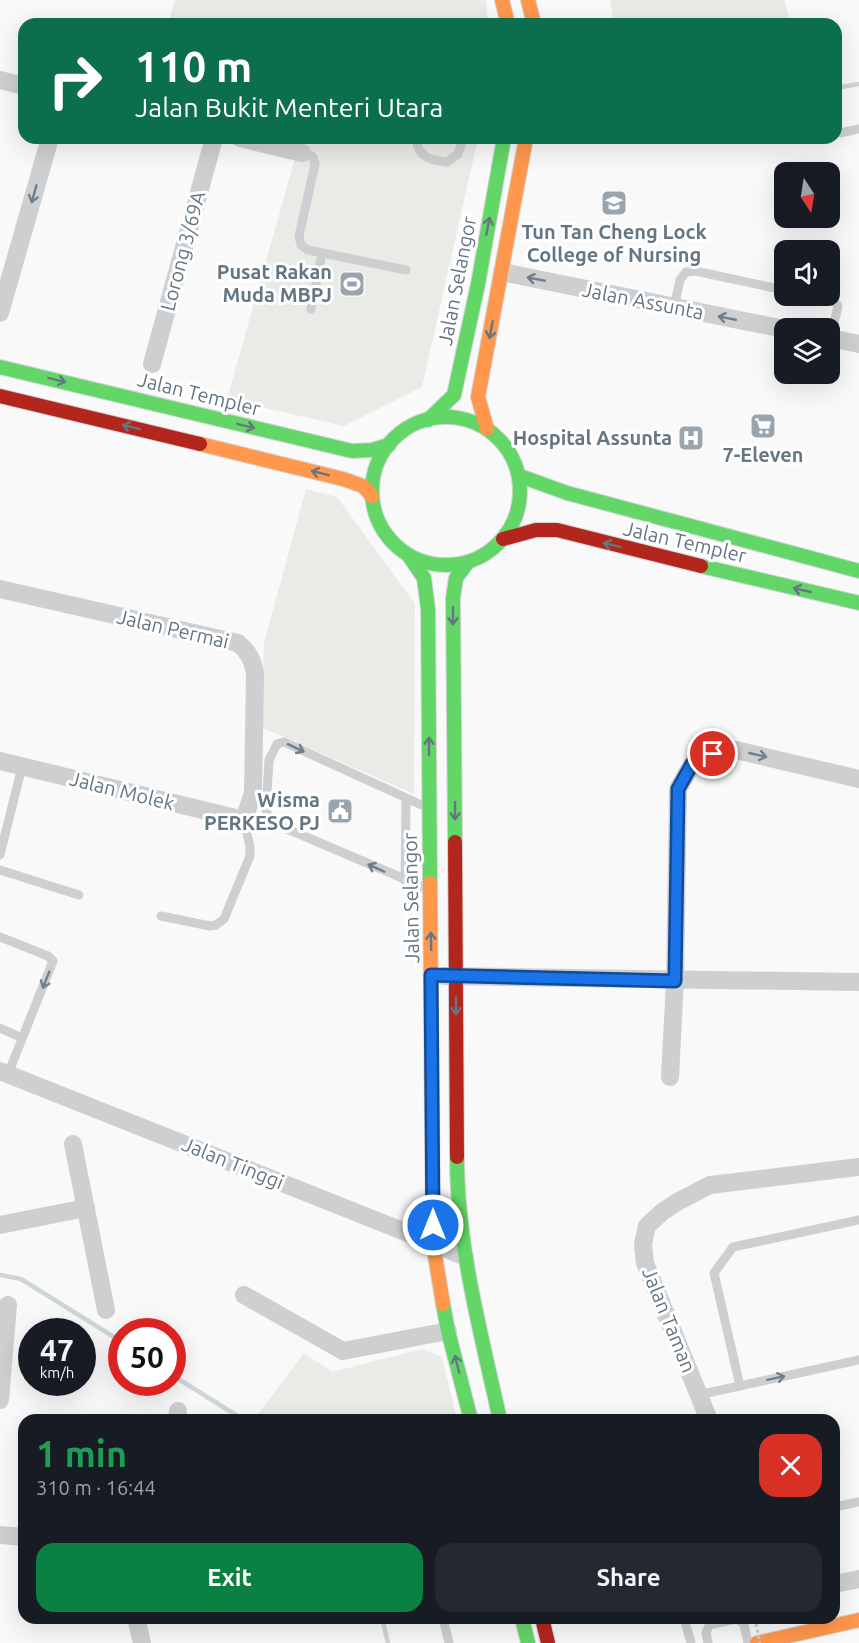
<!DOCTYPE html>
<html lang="en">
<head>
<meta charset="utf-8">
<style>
  :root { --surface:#171b24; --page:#242831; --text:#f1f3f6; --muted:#9ea1a6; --accent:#0b8043 }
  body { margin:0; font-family:Ubuntu,sans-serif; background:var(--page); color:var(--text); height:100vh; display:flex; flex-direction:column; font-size:22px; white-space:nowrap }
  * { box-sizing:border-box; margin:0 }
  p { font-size:20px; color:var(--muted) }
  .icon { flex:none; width:33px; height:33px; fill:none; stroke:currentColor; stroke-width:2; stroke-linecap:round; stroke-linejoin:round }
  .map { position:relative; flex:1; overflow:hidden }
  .details { position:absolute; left:18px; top:1414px; width:822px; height:210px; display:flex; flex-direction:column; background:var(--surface); border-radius:18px; box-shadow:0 6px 24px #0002 }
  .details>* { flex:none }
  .hud { position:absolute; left:18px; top:18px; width:824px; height:126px; border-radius:18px; box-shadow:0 6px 24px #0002; background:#0b6e4f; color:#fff; overflow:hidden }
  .needle { width:39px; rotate:168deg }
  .tools { position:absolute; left:774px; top:162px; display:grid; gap:12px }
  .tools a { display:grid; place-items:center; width:66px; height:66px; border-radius:12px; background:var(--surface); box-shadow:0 6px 24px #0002; font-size:30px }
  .speed { position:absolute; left:18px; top:1318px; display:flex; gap:12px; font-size:30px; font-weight:700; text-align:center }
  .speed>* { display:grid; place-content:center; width:78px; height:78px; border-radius:50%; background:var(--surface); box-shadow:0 6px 24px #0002; line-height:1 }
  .speed small { font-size:15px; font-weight:400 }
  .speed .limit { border:9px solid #d22; background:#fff; color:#111 }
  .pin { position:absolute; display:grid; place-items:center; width:51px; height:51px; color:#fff; margin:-26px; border:3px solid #fff; border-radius:50%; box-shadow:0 2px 6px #0007 }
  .me { position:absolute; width:66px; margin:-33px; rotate:0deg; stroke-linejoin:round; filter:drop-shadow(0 0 4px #0008) }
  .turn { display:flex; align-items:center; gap:21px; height:126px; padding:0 18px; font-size:27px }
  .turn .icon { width:78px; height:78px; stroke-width:2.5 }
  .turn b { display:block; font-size:42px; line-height:51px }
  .round { display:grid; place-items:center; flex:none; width:63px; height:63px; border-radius:18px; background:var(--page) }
  .overview { display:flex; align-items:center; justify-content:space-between; height:102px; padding:0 18px }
  h1 { font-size:36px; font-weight:700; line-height:45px; color:#1e9e55 }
  .action { display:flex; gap:12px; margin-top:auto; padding:12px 18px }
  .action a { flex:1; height:69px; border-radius:18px; background:var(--accent); color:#fff; font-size:24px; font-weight:700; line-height:69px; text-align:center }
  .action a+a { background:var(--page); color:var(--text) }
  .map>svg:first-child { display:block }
  .green { fill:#e8ebe6 }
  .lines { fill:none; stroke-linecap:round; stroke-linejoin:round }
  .stream { stroke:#ced6d9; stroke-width:4.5 }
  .fast-casing { stroke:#d5d6d7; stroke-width:16 }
  .slow-casing { stroke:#d5d6d7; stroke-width:16 }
  .jam-casing { stroke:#d5d6d7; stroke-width:16 }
  .lane { stroke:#cecfd0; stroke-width:9 }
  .street { stroke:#cecfd0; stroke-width:18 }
  .fast { stroke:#63d668; stroke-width:14 }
  .slow { stroke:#ff974d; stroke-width:14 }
  .jam { stroke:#b3261e; stroke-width:14 }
  .path-bridge { stroke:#cbcccd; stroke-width:3; stroke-dasharray:3 3; stroke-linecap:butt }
  .oneway { stroke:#707f8b }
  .oneway2 { stroke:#657683 }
  .route-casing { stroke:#114b97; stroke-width:15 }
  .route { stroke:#1a73e8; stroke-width:10 }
  .labels { text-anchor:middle; stroke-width:6; stroke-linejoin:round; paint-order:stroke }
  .poi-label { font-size:20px; font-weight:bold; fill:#657683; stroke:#fff; text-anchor:end }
  .street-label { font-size:20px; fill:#657683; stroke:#fff }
</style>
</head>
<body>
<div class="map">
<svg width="859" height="1643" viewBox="0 0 859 1643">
  <rect width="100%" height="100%" fill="#f9f9f9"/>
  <g class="green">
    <path d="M 175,0 L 486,0 L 488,24 L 168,24 Z"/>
    <path d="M 610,0 L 784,0 L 791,24 L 614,24 Z"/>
    <path d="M 290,138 L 478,138 L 422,387 L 344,426 L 227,399 L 300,141 Z"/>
    <path d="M 306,489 L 337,497 L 415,604 L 414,794 L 261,727 L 264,643 Z"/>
    <path d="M 422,1349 L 442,1357 L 457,1420 L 264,1420 L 257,1416 L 304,1353 L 332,1372 Z"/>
  </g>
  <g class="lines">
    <g class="stream">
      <path d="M 836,88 L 859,84"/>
      <path d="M 0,1275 L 21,1279 L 122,1342"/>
      <path d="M 172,1375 L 244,1420"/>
      <path d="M 382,1618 L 388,1643"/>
    </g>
    <g class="fast-casing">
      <g id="fast">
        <path d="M 0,367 L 352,451 L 372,450 L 389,445"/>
        <circle cx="446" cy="491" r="74"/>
        <path d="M 428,420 L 454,395 L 478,284 L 504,138"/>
        <path d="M 520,476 L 567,493 L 859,571"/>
        <path d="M 409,556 L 424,578 L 428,609 L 430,883"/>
        <path d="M 701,566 L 859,603"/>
        <path d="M 455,842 L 453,598 L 456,578 L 468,562"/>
        <path d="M 457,1157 C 457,1246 481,1333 500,1420"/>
        <path d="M 443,1304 L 448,1331 L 471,1420"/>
        <path d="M 522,1618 L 528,1643"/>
      </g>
    </g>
    <g class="slow-casing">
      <g id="slow">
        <path d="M 502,0 L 508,24"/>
        <path d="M 528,0 L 534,24"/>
        <path d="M 487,429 L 478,397 L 526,138"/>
        <path d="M 200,444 L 343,479 L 363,486 L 372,496"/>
        <path d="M 430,883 L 433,1243 L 443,1304"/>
        <path d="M 757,1643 L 859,1620"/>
      </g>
    </g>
    <g class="jam-casing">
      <g id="jam">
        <path d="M 0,396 L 200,444"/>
        <path d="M 503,539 L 536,530 L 557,530 L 701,566"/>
        <path d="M 455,842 L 457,1157"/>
        <path d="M 542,1618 L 548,1643"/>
      </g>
    </g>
    <g class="lane">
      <path d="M 840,133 L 859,129"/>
      <path d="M 417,138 C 416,156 431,161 447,162 L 458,154 L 463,138"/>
      <path d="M 302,153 L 313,157 L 315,164 L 299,236 L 301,245 L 308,250 L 406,270"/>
      <path d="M 809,296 L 834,301 L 838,306 L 834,323"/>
      <path d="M 674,307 L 680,280 L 686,272 L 695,271 L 784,290"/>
      <path d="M 311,309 L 322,253"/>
      <path d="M 426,807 L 284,742 L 277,744 L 269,760 L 266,810 L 271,822 L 428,889"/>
      <path d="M 0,855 L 22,767"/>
      <path d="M 0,870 L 79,895"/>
      <path d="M 405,881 L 406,799"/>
      <path d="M 161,916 L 210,926 L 216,925 L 224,919 L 250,856 L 250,847 L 244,820"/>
      <path d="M 0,937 L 48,956 L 53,961 L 8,1074"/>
      <path d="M 0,1028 L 22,1038"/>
      <path d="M 740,1386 L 714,1273 L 733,1247 L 859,1220"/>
      <path d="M 698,1395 L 859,1360"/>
      <path d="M 834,1507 L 859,1502"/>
      <path d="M 443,1618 L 449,1643"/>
      <path d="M 684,1618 L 691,1643"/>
      <path d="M 708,1643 L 706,1633 L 709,1625 L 737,1619 L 744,1624 L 748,1643"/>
    </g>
    <g class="street">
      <path d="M 0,80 L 24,86"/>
      <path d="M 240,138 L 302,153"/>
      <path d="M 502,272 L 784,329"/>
      <path d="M 0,313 L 50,138"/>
      <path d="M 830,338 L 859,344"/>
      <path d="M 152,364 L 214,138"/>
      <path d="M 0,589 L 238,643 C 249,652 253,661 255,674 L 253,793 L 244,820 L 0,761"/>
      <path d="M 444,976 L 859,982"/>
      <path d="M 0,1071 L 433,1243 L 465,1257"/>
      <path d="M 670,1077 L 675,981 L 678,789 L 692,764 L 713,754 L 736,750 L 859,779"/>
      <path d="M 73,1144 L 106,1310"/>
      <path d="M 0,1225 L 86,1208"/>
      <path d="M 244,1295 L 343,1351 L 448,1331"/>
      <path d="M 0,1400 L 8,1305"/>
      <path d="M 177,1420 L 178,1411"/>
      <path d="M 709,1420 L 645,1263 L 643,1244 L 647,1226 L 662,1212 L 679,1201 L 710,1185 L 859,1167"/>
      <path d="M 0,1535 L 24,1537"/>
      <path d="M 834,1584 L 859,1579"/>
      <path d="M 136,1618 L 142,1643"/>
    </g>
    <use href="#fast" class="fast"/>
    <use href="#slow" class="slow"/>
    <use href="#jam" class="jam"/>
    <path class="path-bridge" d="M 755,1618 L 760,1643"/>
  </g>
  <defs><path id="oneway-shaft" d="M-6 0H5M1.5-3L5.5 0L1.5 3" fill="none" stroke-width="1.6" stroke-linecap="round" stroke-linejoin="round" transform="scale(1.5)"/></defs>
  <g class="oneway">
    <use href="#oneway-shaft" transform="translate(34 194) rotate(106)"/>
    <use href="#oneway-shaft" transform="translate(536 279) rotate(-169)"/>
    <use href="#oneway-shaft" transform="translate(727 318) rotate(-169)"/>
    <use href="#oneway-shaft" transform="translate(296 748) rotate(25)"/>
    <use href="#oneway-shaft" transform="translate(758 755) rotate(13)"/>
    <use href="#oneway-shaft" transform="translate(376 868) rotate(-156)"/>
    <use href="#oneway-shaft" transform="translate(46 980) rotate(112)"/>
    <use href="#oneway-shaft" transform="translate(776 1378) rotate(-12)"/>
  </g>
  <g class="oneway2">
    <use href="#oneway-shaft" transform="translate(488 226) rotate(-79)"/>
    <use href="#oneway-shaft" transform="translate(491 330) rotate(101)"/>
    <use href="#oneway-shaft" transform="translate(57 380) rotate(14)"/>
    <use href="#oneway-shaft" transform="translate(246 426) rotate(14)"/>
    <use href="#oneway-shaft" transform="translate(131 427) rotate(-166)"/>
    <use href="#oneway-shaft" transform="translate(320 473) rotate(-166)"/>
    <use href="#oneway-shaft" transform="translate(612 545) rotate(-166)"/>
    <use href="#oneway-shaft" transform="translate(802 590) rotate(-167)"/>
    <use href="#oneway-shaft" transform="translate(453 616) rotate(90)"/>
    <use href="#oneway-shaft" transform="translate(429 746) rotate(-90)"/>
    <use href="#oneway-shaft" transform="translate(455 811) rotate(90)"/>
    <use href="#oneway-shaft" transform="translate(431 941) rotate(-91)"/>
    <use href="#oneway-shaft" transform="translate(456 1006) rotate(90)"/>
    <use href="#oneway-shaft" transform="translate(457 1364) rotate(-104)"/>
  </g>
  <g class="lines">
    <g class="route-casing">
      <path id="route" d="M 433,1225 L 431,975 L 675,981 L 678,789 L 692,764 L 713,754"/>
    </g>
    <use href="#route" class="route"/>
  </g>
  <defs>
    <g id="university-square" transform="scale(1.35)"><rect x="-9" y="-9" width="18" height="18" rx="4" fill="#99a4ac" stroke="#fff"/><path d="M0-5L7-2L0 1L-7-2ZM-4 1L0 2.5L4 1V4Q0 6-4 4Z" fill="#fff"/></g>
    <g id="stadium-square" transform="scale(1.35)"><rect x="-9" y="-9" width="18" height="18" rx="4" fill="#99a4ac" stroke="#fff"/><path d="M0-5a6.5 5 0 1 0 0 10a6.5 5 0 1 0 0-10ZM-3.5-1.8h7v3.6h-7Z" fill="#fff"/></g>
    <g id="supermarket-square" transform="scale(1.35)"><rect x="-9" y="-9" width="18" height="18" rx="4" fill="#99a4ac" stroke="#fff"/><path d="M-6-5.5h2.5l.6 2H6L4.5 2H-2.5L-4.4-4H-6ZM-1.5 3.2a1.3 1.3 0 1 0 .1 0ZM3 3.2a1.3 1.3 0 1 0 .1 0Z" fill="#fff"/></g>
    <g id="hospital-square" transform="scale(1.35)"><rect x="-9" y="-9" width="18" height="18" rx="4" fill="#99a4ac" stroke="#fff"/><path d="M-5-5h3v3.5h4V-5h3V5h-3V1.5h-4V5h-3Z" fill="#fff"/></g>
    <g id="civic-square" transform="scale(1.35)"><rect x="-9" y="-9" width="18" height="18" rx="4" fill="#99a4ac" stroke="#fff"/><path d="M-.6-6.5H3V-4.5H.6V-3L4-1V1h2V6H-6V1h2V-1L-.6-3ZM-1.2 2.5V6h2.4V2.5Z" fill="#fff"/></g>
  </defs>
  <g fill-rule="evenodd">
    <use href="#university-square" x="614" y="203"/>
    <use href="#stadium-square" x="352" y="284"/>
    <use href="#supermarket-square" x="763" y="426"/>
    <use href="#hospital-square" x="691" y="438"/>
    <use href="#civic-square" x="340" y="811"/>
  </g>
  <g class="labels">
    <g class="poi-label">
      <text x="614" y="239" text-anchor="middle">Tun Tan Cheng Lock<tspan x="614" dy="23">College of Nursing</tspan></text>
      <text x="332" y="279">Pusat Rakan<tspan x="332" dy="23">Muda MBPJ</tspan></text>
      <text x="672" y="445">Hospital Assunta</text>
      <text x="763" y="462" text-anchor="middle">7-Eleven</text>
      <text x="320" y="807">Wisma<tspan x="320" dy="23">PERKESO PJ</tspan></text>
    </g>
    <g class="street-label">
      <text transform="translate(183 251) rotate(-75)" y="7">Lorong 3/69A</text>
      <text transform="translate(457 281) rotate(-79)" y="7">Jalan Selangor</text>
      <text transform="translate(643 301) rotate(11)" y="7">Jalan Assunta</text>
      <text transform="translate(199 394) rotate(14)" y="7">Jalan Templer</text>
      <text transform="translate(685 542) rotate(13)" y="7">Jalan Templer</text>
      <text transform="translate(173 629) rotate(13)" y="7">Jalan Permai</text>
      <text transform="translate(122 791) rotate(14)" y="7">Jalan Molek</text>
      <text transform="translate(411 898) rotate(-91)" y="7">Jalan Selangor</text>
      <text transform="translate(233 1163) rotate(22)" y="7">Jalan Tinggi</text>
      <text transform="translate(669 1320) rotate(68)" y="7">Jalan Taman</text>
    </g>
  </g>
</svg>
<div class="tools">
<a><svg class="needle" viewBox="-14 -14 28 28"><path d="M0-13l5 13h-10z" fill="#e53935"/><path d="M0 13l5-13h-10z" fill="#9ea1a6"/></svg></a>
<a><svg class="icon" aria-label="sound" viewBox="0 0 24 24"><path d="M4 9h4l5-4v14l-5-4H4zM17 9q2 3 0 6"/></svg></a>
<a><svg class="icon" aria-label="layers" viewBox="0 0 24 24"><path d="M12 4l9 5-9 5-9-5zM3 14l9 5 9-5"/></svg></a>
</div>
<div class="speed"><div>47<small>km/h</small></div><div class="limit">50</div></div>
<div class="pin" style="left:713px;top:754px;background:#d93025"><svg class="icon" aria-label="arrive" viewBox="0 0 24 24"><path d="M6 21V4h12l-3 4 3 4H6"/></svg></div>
<svg class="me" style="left:433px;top:1225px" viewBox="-20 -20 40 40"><circle r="17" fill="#1a73e8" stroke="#fff" stroke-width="3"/><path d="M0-11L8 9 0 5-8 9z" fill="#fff"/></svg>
<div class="hud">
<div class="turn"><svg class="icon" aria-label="right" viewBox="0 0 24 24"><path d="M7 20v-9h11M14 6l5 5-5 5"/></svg><div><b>110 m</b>Jalan Bukit Menteri Utara</div></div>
</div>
<section class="details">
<div class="overview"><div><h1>1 min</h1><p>310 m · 16:44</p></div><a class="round" style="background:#d93025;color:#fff"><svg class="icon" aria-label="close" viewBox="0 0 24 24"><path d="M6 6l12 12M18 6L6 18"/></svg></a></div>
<div class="action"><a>Exit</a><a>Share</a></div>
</section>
</div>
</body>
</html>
